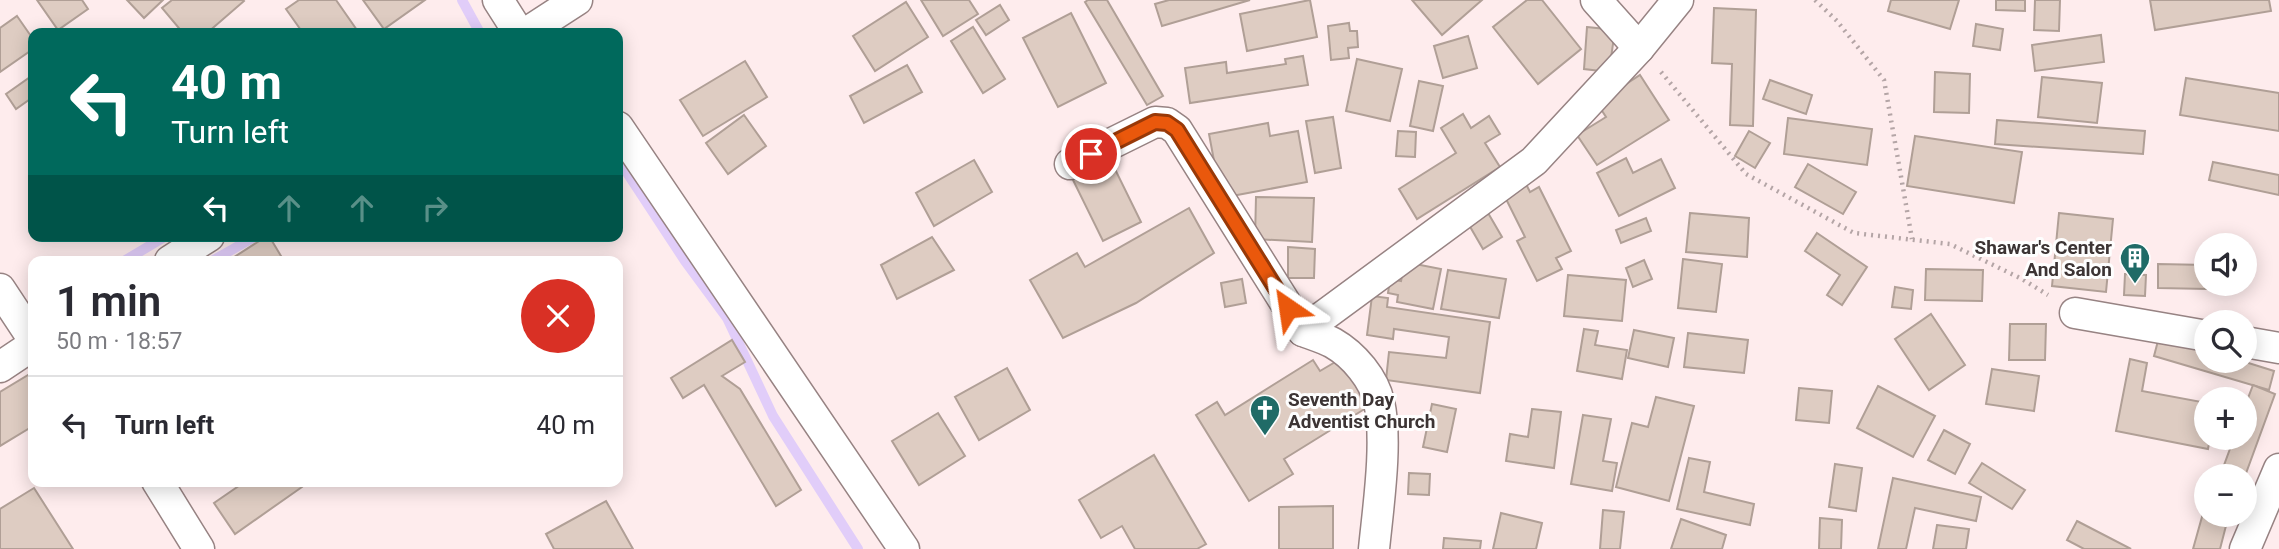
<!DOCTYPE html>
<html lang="en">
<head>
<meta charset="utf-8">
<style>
  :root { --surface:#fff; --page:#f2f2f3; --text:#2b2b33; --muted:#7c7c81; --line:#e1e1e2 }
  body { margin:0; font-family:Roboto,sans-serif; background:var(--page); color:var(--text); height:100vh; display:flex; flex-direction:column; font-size:26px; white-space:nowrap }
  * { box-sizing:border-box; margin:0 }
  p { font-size:23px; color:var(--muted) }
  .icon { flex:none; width:38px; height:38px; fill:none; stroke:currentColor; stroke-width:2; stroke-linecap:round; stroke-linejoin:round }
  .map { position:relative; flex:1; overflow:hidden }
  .drawer { position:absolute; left:28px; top:256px; width:595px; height:231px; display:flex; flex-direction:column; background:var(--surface); border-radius:14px; box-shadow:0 4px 18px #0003 }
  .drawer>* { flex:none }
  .top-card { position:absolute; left:28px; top:28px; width:595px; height:214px; border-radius:14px; box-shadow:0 4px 18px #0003; background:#00695c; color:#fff; overflow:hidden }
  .fabs { position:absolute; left:2194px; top:233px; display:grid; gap:14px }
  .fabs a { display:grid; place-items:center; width:63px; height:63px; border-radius:50%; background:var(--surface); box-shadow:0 4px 18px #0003; font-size:35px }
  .pin { position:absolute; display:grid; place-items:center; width:60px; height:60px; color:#fff; margin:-30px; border:4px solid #fff; border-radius:50%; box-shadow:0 2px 7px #0007 }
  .me { position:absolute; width:77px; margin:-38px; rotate:328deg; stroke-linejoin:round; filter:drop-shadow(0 0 5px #0008) }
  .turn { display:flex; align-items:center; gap:24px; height:147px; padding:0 28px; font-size:32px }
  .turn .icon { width:91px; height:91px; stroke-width:2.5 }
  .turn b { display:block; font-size:49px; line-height:60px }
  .lanes { display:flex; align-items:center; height:66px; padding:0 28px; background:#0003; justify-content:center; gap:35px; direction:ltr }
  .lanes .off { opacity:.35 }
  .round { display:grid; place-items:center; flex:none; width:74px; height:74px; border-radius:37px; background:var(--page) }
  .summary { display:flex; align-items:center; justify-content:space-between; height:119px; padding:0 28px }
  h1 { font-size:42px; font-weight:600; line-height:52px }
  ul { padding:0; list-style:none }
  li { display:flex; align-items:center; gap:21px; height:98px; padding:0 28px; border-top:2px solid var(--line) }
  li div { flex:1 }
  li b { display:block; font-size:26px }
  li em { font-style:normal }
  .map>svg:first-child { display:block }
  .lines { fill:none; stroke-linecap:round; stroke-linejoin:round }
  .stream { stroke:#e1cdf9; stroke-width:10 }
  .building { fill:#deccc2; stroke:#b09f96; stroke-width:2 }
  .minor-casing { stroke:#978383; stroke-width:33 }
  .path { stroke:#b4a5a6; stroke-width:4.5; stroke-dasharray:2 5; stroke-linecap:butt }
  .minor { stroke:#fff; stroke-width:30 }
  .route-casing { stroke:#983908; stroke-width:18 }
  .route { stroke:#ea580c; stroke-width:12 }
  .labels { text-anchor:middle; stroke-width:6; stroke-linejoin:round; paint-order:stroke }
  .poi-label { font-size:19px; font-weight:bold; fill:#3c3434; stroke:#fefefe; text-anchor:end }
</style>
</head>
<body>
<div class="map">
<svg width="2279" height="549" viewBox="0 0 2279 549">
  <rect width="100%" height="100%" fill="#feeced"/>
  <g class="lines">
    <g class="stream">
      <path d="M 462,0 L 480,33"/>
      <path d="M 618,159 L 685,261 L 727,318 L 773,416 L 858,549"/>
      <path d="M 124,261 L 166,236"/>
      <path d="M 212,261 L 256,236"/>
    </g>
  </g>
  <g class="building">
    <path d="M 37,0 L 82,0 L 88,9 L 58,30 Z"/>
    <path d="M 127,0 L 163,0 L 144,18 Z"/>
    <path d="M 172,0 L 243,0 L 244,1 L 207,33 L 183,33 L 162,8 Z"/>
    <path d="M 299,0 L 336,0 L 359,33 L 303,33 L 286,9 Z"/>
    <path d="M 363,0 L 425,0 L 384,29 Z"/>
    <path d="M 921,0 L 969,0 L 978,14 L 943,36 Z"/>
    <path d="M 1088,0 L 1107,0 L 1163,96 L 1147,105 L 1085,2 Z"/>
    <path d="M 1169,0 L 1250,0 L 1162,26 L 1155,4 Z"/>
    <path d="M 1310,0 L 1317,37 L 1247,51 L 1240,14 Z"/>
    <path d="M 1412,0 L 1482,0 L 1442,35 Z"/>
    <path d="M 1527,0 L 1542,0 L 1581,49 L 1538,84 L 1493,27 Z"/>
    <path d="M 1891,0 L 1959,0 L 1950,29 L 1888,11 Z"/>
    <path d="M 1996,0 L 2025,0 L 2025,11 L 1996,10 Z"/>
    <path d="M 2035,0 L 2060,0 L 2059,31 L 2034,30 Z"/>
    <path d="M 2150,0 L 2269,0 L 2271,11 L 2155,30 Z"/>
    <path d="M 906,2 L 928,37 L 875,71 L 853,36 Z"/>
    <path d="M 1000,5 L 1009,20 L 986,35 L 976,20 Z"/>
    <path d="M 1714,8 L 1756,10 L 1753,126 L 1730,125 L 1732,64 L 1712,63 Z"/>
    <path d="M 1071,13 L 1106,83 L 1058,107 L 1023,38 Z"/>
    <path d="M 17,16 L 33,39 L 33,49 L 0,72 L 0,28 Z"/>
    <path d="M 1349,23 L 1350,31 L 1357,31 L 1358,47 L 1348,48 L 1349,58 L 1331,60 L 1328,26 Z"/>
    <path d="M 1976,24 L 2003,29 L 2000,50 L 1973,46 Z"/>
    <path d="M 973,27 L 1005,79 L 983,93 L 951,41 Z"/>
    <path d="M 1587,27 L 1615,30 L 1609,72 L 1584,69 Z"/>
    <path d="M 2101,35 L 2104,62 L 2035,71 L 2032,45 Z"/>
    <path d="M 1468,36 L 1477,68 L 1443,78 L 1434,46 Z"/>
    <path d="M 1303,56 L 1308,85 L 1190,103 L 1185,68 L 1226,62 L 1227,73 L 1286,64 L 1285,59 Z"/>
    <path d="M 1357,59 L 1402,69 L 1390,121 L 1346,111 Z"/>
    <path d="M 745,61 L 767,97 L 703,136 L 680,100 Z"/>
    <path d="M 907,65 L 922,92 L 864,123 L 850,96 Z"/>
    <path d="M 1935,72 L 1970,74 L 1969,113 L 1934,112 Z"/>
    <path d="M 33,75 L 33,97 L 16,109 L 6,94 Z"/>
    <path d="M 1640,75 L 1669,120 L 1597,165 L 1577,135 L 1606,117 L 1597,103 Z"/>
    <path d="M 2042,77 L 2102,83 L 2097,123 L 2038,117 Z"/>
    <path d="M 2186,78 L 2279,93 L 2279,131 L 2180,115 Z"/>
    <path d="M 1770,80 L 1812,95 L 1806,114 L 1763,99 Z"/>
    <path d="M 1419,81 L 1443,86 L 1433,131 L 1410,126 Z"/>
    <path d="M 1463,114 L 1471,128 L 1489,116 L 1500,134 L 1485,143 L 1500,167 L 1417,219 L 1399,189 L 1456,153 L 1441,128 Z"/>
    <path d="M 744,115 L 766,146 L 728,174 L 706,143 Z"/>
    <path d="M 1333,117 L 1341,168 L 1315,173 L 1306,121 Z"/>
    <path d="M 1788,118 L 1872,129 L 1867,165 L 1784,154 Z"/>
    <path d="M 1997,120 L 2145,131 L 2143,154 L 1995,144 Z"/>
    <path d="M 1268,123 L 1270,136 L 1298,131 L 1307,182 L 1221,198 L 1209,134 Z"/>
    <path d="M 1398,131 L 1416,132 L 1415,157 L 1396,156 Z"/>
    <path d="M 1749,131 L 1770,143 L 1755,168 L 1735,156 Z"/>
    <path d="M 1915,136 L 2022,152 L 2014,203 L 1907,186 Z"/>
    <path d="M 1626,158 L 1633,173 L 1661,159 L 1675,188 L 1619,216 L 1597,173 Z"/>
    <path d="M 1110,159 L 1141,222 L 1103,241 L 1072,178 Z"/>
    <path d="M 974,160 L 992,192 L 934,226 L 916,193 Z"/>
    <path d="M 2213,162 L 2279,175 L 2279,195 L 2209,180 Z"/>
    <path d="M 1808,164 L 1856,192 L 1843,214 L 1795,187 Z"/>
    <path d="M 1524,180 L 1530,192 L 1539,187 L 1571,251 L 1556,258 L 1562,269 L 1537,281 L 1517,241 L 1525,237 L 1502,191 Z"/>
    <path d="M 1256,197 L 1314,198 L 1312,242 L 1255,239 Z"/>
    <path d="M 1484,206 L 1502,237 L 1483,249 L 1465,218 Z"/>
    <path d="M 1189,208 L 1214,253 L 1136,303 L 1063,338 L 1030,280 L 1077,253 L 1085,267 Z"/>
    <path d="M 1690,213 L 1749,218 L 1747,257 L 1686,252 Z"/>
    <path d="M 2059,213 L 2113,219 L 2106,292 L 2052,286 Z"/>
    <path d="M 1646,218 L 1651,231 L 1621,243 L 1616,230 Z"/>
    <path d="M 1817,233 L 1867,267 L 1842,305 L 1827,295 L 1840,275 L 1805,251 Z"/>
    <path d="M 267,236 L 269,236 L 284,261 L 228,261 Z"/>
    <path d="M 932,237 L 954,270 L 897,299 L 881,265 Z"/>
    <path d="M 1288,247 L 1315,249 L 1314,278 L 1288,278 Z"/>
    <path d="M 1683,259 L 1722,264 L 1716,312 L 1678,308 Z"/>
    <path d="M 1644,260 L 1652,279 L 1633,287 L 1626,268 Z"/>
    <path d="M 1405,262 L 1441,269 L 1433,309 L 1397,302 L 1398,295 L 1388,293 L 1390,279 L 1401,281 Z"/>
    <path d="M 2158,264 L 2207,265 L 2208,289 L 2158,288 Z"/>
    <path d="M 1926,269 L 1983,270 L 1982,301 L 1925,300 Z"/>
    <path d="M 1448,270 L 1506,279 L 1499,318 L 1441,309 Z"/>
    <path d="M 2125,274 L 2146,275 L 2145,296 L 2124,295 Z"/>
    <path d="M 1568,275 L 1626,280 L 1622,321 L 1564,316 Z"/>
    <path d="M 1242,279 L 1246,303 L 1225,307 L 1221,283 Z"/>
    <path d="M 1895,287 L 1913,290 L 1911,309 L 1892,307 Z"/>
    <path d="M 1372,296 L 1388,298 L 1387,307 L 1490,322 L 1480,393 L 1386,380 L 1389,352 L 1446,358 L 1449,337 L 1394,329 L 1393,339 L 1367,335 Z"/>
    <path d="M 1931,314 L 1965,365 L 1929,390 L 1895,339 Z"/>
    <path d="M 2010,324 L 2046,324 L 2045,360 L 2009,360 Z"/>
    <path d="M 1584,329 L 1598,331 L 1595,345 L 1627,350 L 1622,379 L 1577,371 Z"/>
    <path d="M 1634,330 L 1674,338 L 1668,367 L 1628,358 Z"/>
    <path d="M 1688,333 L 1748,340 L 1744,373 L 1684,367 Z"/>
    <path d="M 2159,337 L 2207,351 L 2207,360 L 2239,360 L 2274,371 L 2269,390 L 2154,356 Z"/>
    <path d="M 732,340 L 745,362 L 722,376 L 740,389 L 801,490 L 776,506 L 704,385 L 683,398 L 671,378 Z"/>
    <path d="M 1342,358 L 1371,405 L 1284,459 L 1293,474 L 1249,501 L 1196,415 L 1217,402 L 1225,415 L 1313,360 L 1320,371 Z"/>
    <path d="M 2130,359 L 2147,363 L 2142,391 L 2207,403 L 2207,438 L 2210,438 L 2208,449 L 2116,431 Z"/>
    <path d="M 1007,368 L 1030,410 L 979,440 L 955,397 Z"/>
    <path d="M 1992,369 L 2039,376 L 2034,411 L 1986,404 Z"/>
    <path d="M 33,372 L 33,426 L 0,446 L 0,392 Z"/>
    <path d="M 2253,385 L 2275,394 L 2245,476 L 2220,476 L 2234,438 L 2245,438 L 2245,406 Z"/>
    <path d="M 1878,386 L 1935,416 L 1913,457 L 1857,428 Z"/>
    <path d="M 1799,388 L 1832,391 L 1829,423 L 1796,420 Z"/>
    <path d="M 1656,397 L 1694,406 L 1669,501 L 1616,487 L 1632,423 L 1648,427 Z"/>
    <path d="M 1432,404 L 1456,409 L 1447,452 L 1423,447 Z"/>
    <path d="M 1532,409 L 1561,412 L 1554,468 L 1506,461 L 1510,434 L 1528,437 Z"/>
    <path d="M 938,413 L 965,456 L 919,485 L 892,441 Z"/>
    <path d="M 1583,415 L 1611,419 L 1603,461 L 1617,463 L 1612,491 L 1571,484 Z"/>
    <path d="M 1944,430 L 1970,444 L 1955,474 L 1928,460 Z"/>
    <path d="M 1154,455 L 1206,544 L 1197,549 L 1135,549 L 1122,526 L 1101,538 L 1079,500 Z"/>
    <path d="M 1689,458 L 1710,462 L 1704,492 L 1754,504 L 1750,525 L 1677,509 Z"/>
    <path d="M 1982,463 L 2025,490 L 2012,509 L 1969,483 Z"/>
    <path d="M 1835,464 L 1862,468 L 1856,511 L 1829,507 Z"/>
    <path d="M 1409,473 L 1430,474 L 1429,495 L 1408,494 Z"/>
    <path d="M 1893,478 L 1981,497 L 1976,521 L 1915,508 L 1906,549 L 1878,549 Z"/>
    <path d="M 246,481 L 299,481 L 302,487 L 235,534 L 214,503 Z"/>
    <path d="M 34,488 L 73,549 L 0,549 L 0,509 Z"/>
    <path d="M 2207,499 L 2207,514 L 2229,514 L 2220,549 L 2193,549 Z"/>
    <path d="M 606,501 L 633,549 L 554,549 L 546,534 Z"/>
    <path d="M 1333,506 L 1333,549 L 1279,549 L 1279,507 Z"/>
    <path d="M 1603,510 L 1624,512 L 1620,549 L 1600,549 Z"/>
    <path d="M 1501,513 L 1542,523 L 1536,549 L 1493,549 Z"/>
    <path d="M 1820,518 L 1842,520 L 1841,549 L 1819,549 Z"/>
    <path d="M 1681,519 L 1726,535 L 1722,549 L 1671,549 Z"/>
    <path d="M 2077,521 L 2131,549 L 2084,549 L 2067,540 Z"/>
    <path d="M 1937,525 L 1969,529 L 1966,549 L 1933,549 Z"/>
    <path d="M 1444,538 L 1481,541 L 1480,549 L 1443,549 Z"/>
  </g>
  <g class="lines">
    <g class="minor-casing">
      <g id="minor">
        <path d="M 498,0 L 519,33"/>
        <path d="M 1596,0 L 1639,48"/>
        <path d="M 526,33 L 577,0"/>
        <path d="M 618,127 L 904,549"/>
        <path d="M 1070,164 L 1155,122 L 1167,123 L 1177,130 L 1303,331 C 1313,335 1324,338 1333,343 C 1354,355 1374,379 1379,402 C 1388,441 1378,508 1374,549"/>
        <path d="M 170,261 L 209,236"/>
        <path d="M 0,289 L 33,339"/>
        <path d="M 2075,313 L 2207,336"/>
        <path d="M 1303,331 L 1534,161 L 1639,48 L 1678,0"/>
        <path d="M 2245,342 L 2279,348"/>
        <path d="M 0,367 L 33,345"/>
        <path d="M 157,481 L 199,549"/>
        <path d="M 2245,549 L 2279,469"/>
      </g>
    </g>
    <g class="path">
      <path d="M 1815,0 L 1837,21 L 1884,80 L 1912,239"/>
      <path d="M 1661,72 L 1746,174 L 1854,233 L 1950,244 L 2022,279 L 2048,295"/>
    </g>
    <use href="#minor" class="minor"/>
  </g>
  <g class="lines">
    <g class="route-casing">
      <path id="route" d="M 1091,154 L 1155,122 L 1167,123 L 1177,130 L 1288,308"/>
    </g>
    <use href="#route" class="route"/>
  </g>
  <defs>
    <g id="building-pin" transform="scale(1.575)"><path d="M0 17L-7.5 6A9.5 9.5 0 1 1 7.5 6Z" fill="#206b67" stroke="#fefefe"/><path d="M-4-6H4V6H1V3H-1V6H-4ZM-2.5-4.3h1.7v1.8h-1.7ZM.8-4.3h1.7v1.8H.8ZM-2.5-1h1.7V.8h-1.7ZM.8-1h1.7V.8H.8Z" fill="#fff"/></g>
    <g id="church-pin" transform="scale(1.575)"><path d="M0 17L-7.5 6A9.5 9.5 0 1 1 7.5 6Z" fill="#206b67" stroke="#fefefe"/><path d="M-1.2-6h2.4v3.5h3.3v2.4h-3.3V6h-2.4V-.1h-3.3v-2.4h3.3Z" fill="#fff"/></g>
  </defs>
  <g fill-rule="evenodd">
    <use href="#building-pin" x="2135" y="258"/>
    <use href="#church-pin" x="1265" y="410"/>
  </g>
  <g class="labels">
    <g class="poi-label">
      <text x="2112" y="254">Shawar's Center<tspan x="2112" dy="22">And Salon</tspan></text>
      <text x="1288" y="406" text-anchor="start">Seventh Day<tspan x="1288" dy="22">Adventist Church</tspan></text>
    </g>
  </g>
</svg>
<div class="fabs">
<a><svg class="icon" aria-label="sound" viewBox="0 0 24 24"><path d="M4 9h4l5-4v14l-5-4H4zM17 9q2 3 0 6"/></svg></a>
<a><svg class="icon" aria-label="search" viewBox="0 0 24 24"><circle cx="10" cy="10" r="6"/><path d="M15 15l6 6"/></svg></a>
<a>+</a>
<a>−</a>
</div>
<div class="pin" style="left:1091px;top:154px;background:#d93025"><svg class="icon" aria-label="arrive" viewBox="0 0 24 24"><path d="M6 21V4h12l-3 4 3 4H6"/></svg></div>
<svg class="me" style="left:1288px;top:308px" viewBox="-20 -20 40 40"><path d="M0-17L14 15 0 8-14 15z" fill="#ea580c" stroke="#fff" stroke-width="4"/></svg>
<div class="top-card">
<div class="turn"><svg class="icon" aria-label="left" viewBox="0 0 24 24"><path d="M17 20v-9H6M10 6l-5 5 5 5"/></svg><div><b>40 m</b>Turn left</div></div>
<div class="lanes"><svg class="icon" aria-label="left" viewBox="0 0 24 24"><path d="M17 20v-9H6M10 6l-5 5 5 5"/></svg><svg class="icon off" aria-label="ahead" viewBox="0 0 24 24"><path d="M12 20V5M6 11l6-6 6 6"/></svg><svg class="icon off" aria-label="ahead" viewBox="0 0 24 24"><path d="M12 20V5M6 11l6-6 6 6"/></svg><svg class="icon off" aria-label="right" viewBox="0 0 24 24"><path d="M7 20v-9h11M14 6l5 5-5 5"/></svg></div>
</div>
<section class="drawer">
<div class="summary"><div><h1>1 min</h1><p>50 m · 18:57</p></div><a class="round" style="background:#d93025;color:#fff"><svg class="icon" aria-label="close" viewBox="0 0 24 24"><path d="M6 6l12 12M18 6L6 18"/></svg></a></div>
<ul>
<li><svg class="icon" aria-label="left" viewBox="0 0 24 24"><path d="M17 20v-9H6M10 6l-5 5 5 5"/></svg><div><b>Turn left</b></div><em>40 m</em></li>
</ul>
</section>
</div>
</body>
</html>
